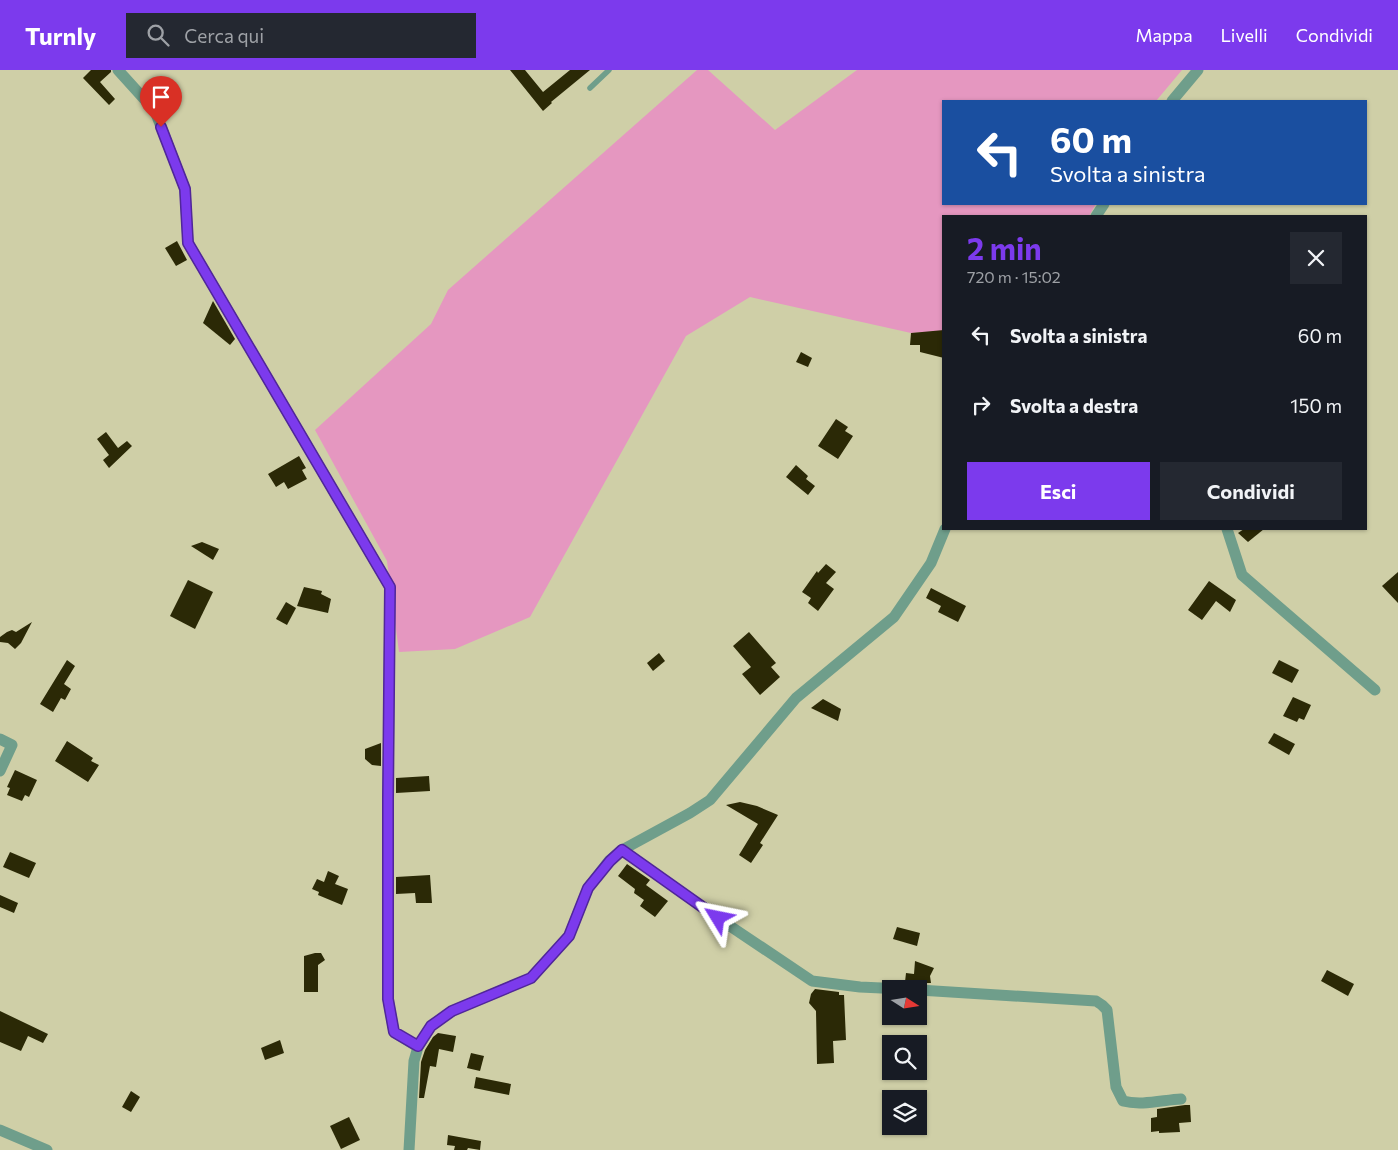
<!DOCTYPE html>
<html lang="it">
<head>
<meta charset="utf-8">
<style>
  :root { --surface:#171b24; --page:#242831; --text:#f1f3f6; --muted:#9ea1a6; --accent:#7c3aed }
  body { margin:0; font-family:Commissioner,sans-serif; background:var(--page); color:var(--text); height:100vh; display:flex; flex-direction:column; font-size:19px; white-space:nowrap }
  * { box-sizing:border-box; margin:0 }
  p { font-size:16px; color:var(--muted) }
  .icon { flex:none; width:28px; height:28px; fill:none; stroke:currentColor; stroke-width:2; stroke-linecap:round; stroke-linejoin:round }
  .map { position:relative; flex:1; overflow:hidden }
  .side { position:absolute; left:942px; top:145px; width:425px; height:315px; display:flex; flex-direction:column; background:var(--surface); border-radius:0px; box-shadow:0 1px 4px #0004 }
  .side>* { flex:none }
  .hud { position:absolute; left:942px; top:30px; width:425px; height:105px; border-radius:0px; box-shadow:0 1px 4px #0004; background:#1a4fa0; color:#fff; overflow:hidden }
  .needle { width:32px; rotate:102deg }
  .tools { position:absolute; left:882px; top:910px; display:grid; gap:10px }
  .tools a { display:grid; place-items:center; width:45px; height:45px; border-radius:0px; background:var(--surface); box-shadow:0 1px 4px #0004; font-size:25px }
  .pin { position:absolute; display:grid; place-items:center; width:42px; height:42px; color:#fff; margin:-51px -21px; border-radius:50% 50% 50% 0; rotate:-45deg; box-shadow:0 0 5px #0007 }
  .pin .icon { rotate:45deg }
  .me { position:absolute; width:55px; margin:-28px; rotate:305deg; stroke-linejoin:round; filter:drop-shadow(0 0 4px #0008) }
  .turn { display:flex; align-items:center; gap:18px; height:105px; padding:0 25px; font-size:22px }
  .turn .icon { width:65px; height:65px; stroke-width:2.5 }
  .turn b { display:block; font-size:35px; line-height:42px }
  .round { display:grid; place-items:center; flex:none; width:52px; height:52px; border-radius:0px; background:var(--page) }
  .summary { display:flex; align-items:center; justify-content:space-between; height:85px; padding:0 25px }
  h1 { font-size:30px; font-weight:700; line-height:38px; color:var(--accent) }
  .primary-button { display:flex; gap:10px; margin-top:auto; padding:10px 25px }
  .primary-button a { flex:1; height:58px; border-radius:0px; background:var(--accent); color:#fff; font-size:20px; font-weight:700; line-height:58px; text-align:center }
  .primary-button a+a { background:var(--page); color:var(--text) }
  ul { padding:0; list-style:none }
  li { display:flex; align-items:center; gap:15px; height:70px; padding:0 25px }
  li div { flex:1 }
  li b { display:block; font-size:19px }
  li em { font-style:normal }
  header { display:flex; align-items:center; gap:30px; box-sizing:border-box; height:70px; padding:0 25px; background:var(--accent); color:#fff }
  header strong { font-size:24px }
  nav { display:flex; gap:28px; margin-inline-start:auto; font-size:18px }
  .search { width:350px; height:45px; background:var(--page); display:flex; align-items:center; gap:12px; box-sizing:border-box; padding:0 18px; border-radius:0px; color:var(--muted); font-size:19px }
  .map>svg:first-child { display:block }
  .green { fill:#e597c0 }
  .building { fill:#2b2906 }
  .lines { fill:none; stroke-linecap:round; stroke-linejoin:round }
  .lane { stroke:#6f9e8b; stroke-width:5.5 }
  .street { stroke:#6f9e8b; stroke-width:11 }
  .route-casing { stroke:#51269a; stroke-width:12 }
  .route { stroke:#7c3aed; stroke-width:9 }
</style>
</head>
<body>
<header>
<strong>Turnly</strong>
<div class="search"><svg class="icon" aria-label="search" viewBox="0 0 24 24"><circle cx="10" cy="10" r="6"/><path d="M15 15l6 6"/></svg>Cerca qui</div>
<nav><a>Mappa</a><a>Livelli</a><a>Condividi</a></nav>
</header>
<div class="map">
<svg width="1398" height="1080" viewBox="0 0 1398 1080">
  <rect width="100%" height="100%" fill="#cfcfa7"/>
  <path class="green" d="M 697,0 L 708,0 L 775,60 L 857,0 L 1182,0 L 1156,31 L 944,31 L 944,134 L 1096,134 L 1089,146 L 944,146 L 944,261 L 911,263 L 750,227 L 686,266 L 530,547 L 455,579 L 399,582 L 387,491 L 315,360 L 431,254 L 448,220 Z"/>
  <g class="building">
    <path d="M 91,0 L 111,0 L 111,2 L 100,12 L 115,29 L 109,35 L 83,8 Z"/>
    <path d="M 510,0 L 525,0 L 543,22 L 570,0 L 590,0 L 551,32 L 552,33 L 543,41 Z"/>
    <path d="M 177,171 L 187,190 L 176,196 L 165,178 Z"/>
    <path d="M 213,231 L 235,269 L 230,275 L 203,253 Z"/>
    <path d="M 944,260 L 944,288 L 920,282 L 920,275 L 910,275 L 911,263 Z"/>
    <path d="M 801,282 L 812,288 L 808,297 L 796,292 Z"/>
    <path d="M 836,349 L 848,357 L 845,361 L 853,366 L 838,389 L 818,376 Z"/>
    <path d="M 106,362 L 118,378 L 127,371 L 132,376 L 109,398 L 103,390 L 109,385 L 97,369 Z"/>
    <path d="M 299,386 L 306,398 L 302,400 L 307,409 L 288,419 L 284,412 L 276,417 L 268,404 Z"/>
    <path d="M 796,395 L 808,406 L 806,409 L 815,416 L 808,425 L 786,407 Z"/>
    <path d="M 1244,459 L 1264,459 L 1248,472 L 1238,463 Z"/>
    <path d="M 202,472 L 219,479 L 213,490 L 191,476 Z"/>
    <path d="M 826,494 L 836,502 L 826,513 L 834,519 L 818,541 L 808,533 L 811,528 L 802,522 L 817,501 L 818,503 Z"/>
    <path d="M 1398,502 L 1398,533 L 1382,516 Z"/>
    <path d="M 188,510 L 213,522 L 195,559 L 170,546 Z"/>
    <path d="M 1209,511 L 1236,530 L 1230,542 L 1216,531 L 1202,550 L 1188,540 Z"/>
    <path d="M 304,517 L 322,521 L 321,524 L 331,529 L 328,543 L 297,536 Z"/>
    <path d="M 931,518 L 966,536 L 958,552 L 938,542 L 941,536 L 926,528 Z"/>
    <path d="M 286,532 L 296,538 L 287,555 L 276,549 Z"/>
    <path d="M 32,552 L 21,573 L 15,579 L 8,573 L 0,572 L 0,567 L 7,562 L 12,560 L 16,562 Z"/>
    <path d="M 749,562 L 776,593 L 771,597 L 780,607 L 760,625 L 742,604 L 751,597 L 733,576 Z"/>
    <path d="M 659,583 L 665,591 L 653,601 L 647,593 Z"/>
    <path d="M 67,590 L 75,596 L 64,614 L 71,619 L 65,630 L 61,628 L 53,642 L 40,634 Z"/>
    <path d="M 1279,590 L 1299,600 L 1292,613 L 1272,603 Z"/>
    <path d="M 1293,627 L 1311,635 L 1304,650 L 1299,648 L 1297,652 L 1283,646 Z"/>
    <path d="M 823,629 L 841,639 L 838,651 L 811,638 Z"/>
    <path d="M 1274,663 L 1295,674 L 1289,685 L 1268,673 Z"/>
    <path d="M 67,671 L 93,688 L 91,691 L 99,695 L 88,712 L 55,691 Z"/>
    <path d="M 381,673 L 381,696 L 372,695 L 365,689 L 365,679 Z"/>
    <path d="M 15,700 L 37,710 L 29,727 L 25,725 L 22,731 L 7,725 L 10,718 L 7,717 Z"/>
    <path d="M 429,706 L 430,721 L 396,723 L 396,708 Z"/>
    <path d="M 740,732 L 757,736 L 778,745 L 760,773 L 763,775 L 751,793 L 739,785 L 758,754 L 726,735 Z"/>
    <path d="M 10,782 L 36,793 L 29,808 L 3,797 Z"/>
    <path d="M 627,794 L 650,810 L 646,815 L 668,831 L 655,847 L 640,836 L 644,830 L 634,823 L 635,819 L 618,806 Z"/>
    <path d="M 328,801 L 339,806 L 335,814 L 348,819 L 342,835 L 318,825 L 319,822 L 312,819 L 317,809 L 324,812 Z"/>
    <path d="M 430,805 L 432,833 L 416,833 L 415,823 L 396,824 L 396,807 Z"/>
    <path d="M 0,825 L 18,833 L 14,843 L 0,837 Z"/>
    <path d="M 897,857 L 920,863 L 917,876 L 893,869 Z"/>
    <path d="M 315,883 L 321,883 L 325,890 L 318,895 L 318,922 L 304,922 L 304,886 Z"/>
    <path d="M 915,891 L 934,898 L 930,906 L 931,913 L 919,913 L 913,916 L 909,915 L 905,912 L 906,903 L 914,904 Z"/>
    <path d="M 1327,900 L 1354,914 L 1348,926 L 1321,911 Z"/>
    <path d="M 815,919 L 839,922 L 839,925 L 844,925 L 846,970 L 833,971 L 834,993 L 817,994 L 816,941 L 809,933 L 811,924 Z"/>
    <path d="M 0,941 L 48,964 L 43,973 L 28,966 L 21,981 L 0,972 Z"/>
    <path d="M 438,963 L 456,966 L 453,982 L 439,979 L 436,997 L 430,996 L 424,1028 L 419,1028 L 421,992 L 425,980 L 433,967 Z"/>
    <path d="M 280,970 L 284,983 L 265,990 L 261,978 Z"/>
    <path d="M 471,983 L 484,986 L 480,1001 L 467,998 Z"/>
    <path d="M 476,1007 L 511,1014 L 509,1025 L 474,1018 Z"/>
    <path d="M 131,1021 L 140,1027 L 131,1042 L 122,1037 Z"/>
    <path d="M 1185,1035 L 1190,1035 L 1191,1052 L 1179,1053 L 1180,1062 L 1159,1063 L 1159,1061 L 1151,1062 L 1151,1048 L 1157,1047 L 1157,1039 Z"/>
    <path d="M 349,1047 L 360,1070 L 341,1079 L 330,1056 Z"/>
    <path d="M 448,1065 L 481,1071 L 480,1080 L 468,1078 L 467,1080 L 454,1080 L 455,1076 L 447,1075 Z"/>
  </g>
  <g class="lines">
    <path class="lane" d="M 590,18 L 609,0"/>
    <g class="street">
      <path d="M 118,0 L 155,41 L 185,119 L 188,173 L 390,517 L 388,728 L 388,929 L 394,962 L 418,977"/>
      <path d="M 1172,31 L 1198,0"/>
      <path d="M 1096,146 L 1104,134"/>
      <path d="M 1227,459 L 1242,505 L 1375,620"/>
      <path d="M 0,669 L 12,675 L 0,701"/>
      <path d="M 622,780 L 718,848 L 812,911 L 860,917 L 903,919"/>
      <path d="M 919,920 L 1096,931 L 1102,935 L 1107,940 L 1116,1017 L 1123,1031 C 1141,1036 1163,1030 1181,1029"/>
      <path d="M 0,1060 L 47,1080"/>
      <path d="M 409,1080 L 414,991 L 418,977 L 431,956 L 452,941 L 531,908 L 569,866 L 588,818 L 609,791 L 622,780 L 690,743 L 710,730 L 796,628 L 894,547 L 931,493 L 945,459"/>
    </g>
  </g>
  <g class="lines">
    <g class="route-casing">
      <path id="route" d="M 161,57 L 185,119 L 188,173 L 390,517 L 388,728 L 388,929 L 394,962 L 418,976 L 431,956 L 452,941 L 531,908 L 569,866 L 588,818 L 610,791 L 622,780 L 718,848"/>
    </g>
    <use href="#route" class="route"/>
  </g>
</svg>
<div class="tools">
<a><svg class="needle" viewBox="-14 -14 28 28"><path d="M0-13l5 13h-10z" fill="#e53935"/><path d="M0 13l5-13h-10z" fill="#9ea1a6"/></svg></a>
<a><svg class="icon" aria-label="search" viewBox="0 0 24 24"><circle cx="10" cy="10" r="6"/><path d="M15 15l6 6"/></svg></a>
<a><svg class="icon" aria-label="layers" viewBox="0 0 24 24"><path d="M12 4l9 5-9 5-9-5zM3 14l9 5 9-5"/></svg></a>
</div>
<div class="pin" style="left:161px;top:57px;background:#d93025"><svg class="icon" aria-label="arrive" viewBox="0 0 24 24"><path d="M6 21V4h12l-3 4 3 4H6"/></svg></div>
<svg class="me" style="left:718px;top:848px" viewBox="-20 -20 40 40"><path d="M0-17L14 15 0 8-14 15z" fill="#7c3aed" stroke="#fff" stroke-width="4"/></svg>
<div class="hud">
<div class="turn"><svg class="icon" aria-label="left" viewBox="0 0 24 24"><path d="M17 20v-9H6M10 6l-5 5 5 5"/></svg><div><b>60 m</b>Svolta a sinistra</div></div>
</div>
<section class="side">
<div class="summary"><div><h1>2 min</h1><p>720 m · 15:02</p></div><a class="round"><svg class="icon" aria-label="close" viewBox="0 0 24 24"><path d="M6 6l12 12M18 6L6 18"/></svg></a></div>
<ul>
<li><svg class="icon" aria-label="left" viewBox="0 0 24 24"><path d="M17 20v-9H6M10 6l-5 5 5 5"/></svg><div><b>Svolta a sinistra</b></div><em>60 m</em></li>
<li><svg class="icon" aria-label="right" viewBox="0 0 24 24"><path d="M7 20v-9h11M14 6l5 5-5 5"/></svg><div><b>Svolta a destra</b></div><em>150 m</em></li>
</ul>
<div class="primary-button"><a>Esci</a><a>Condividi</a></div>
</section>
</div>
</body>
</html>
